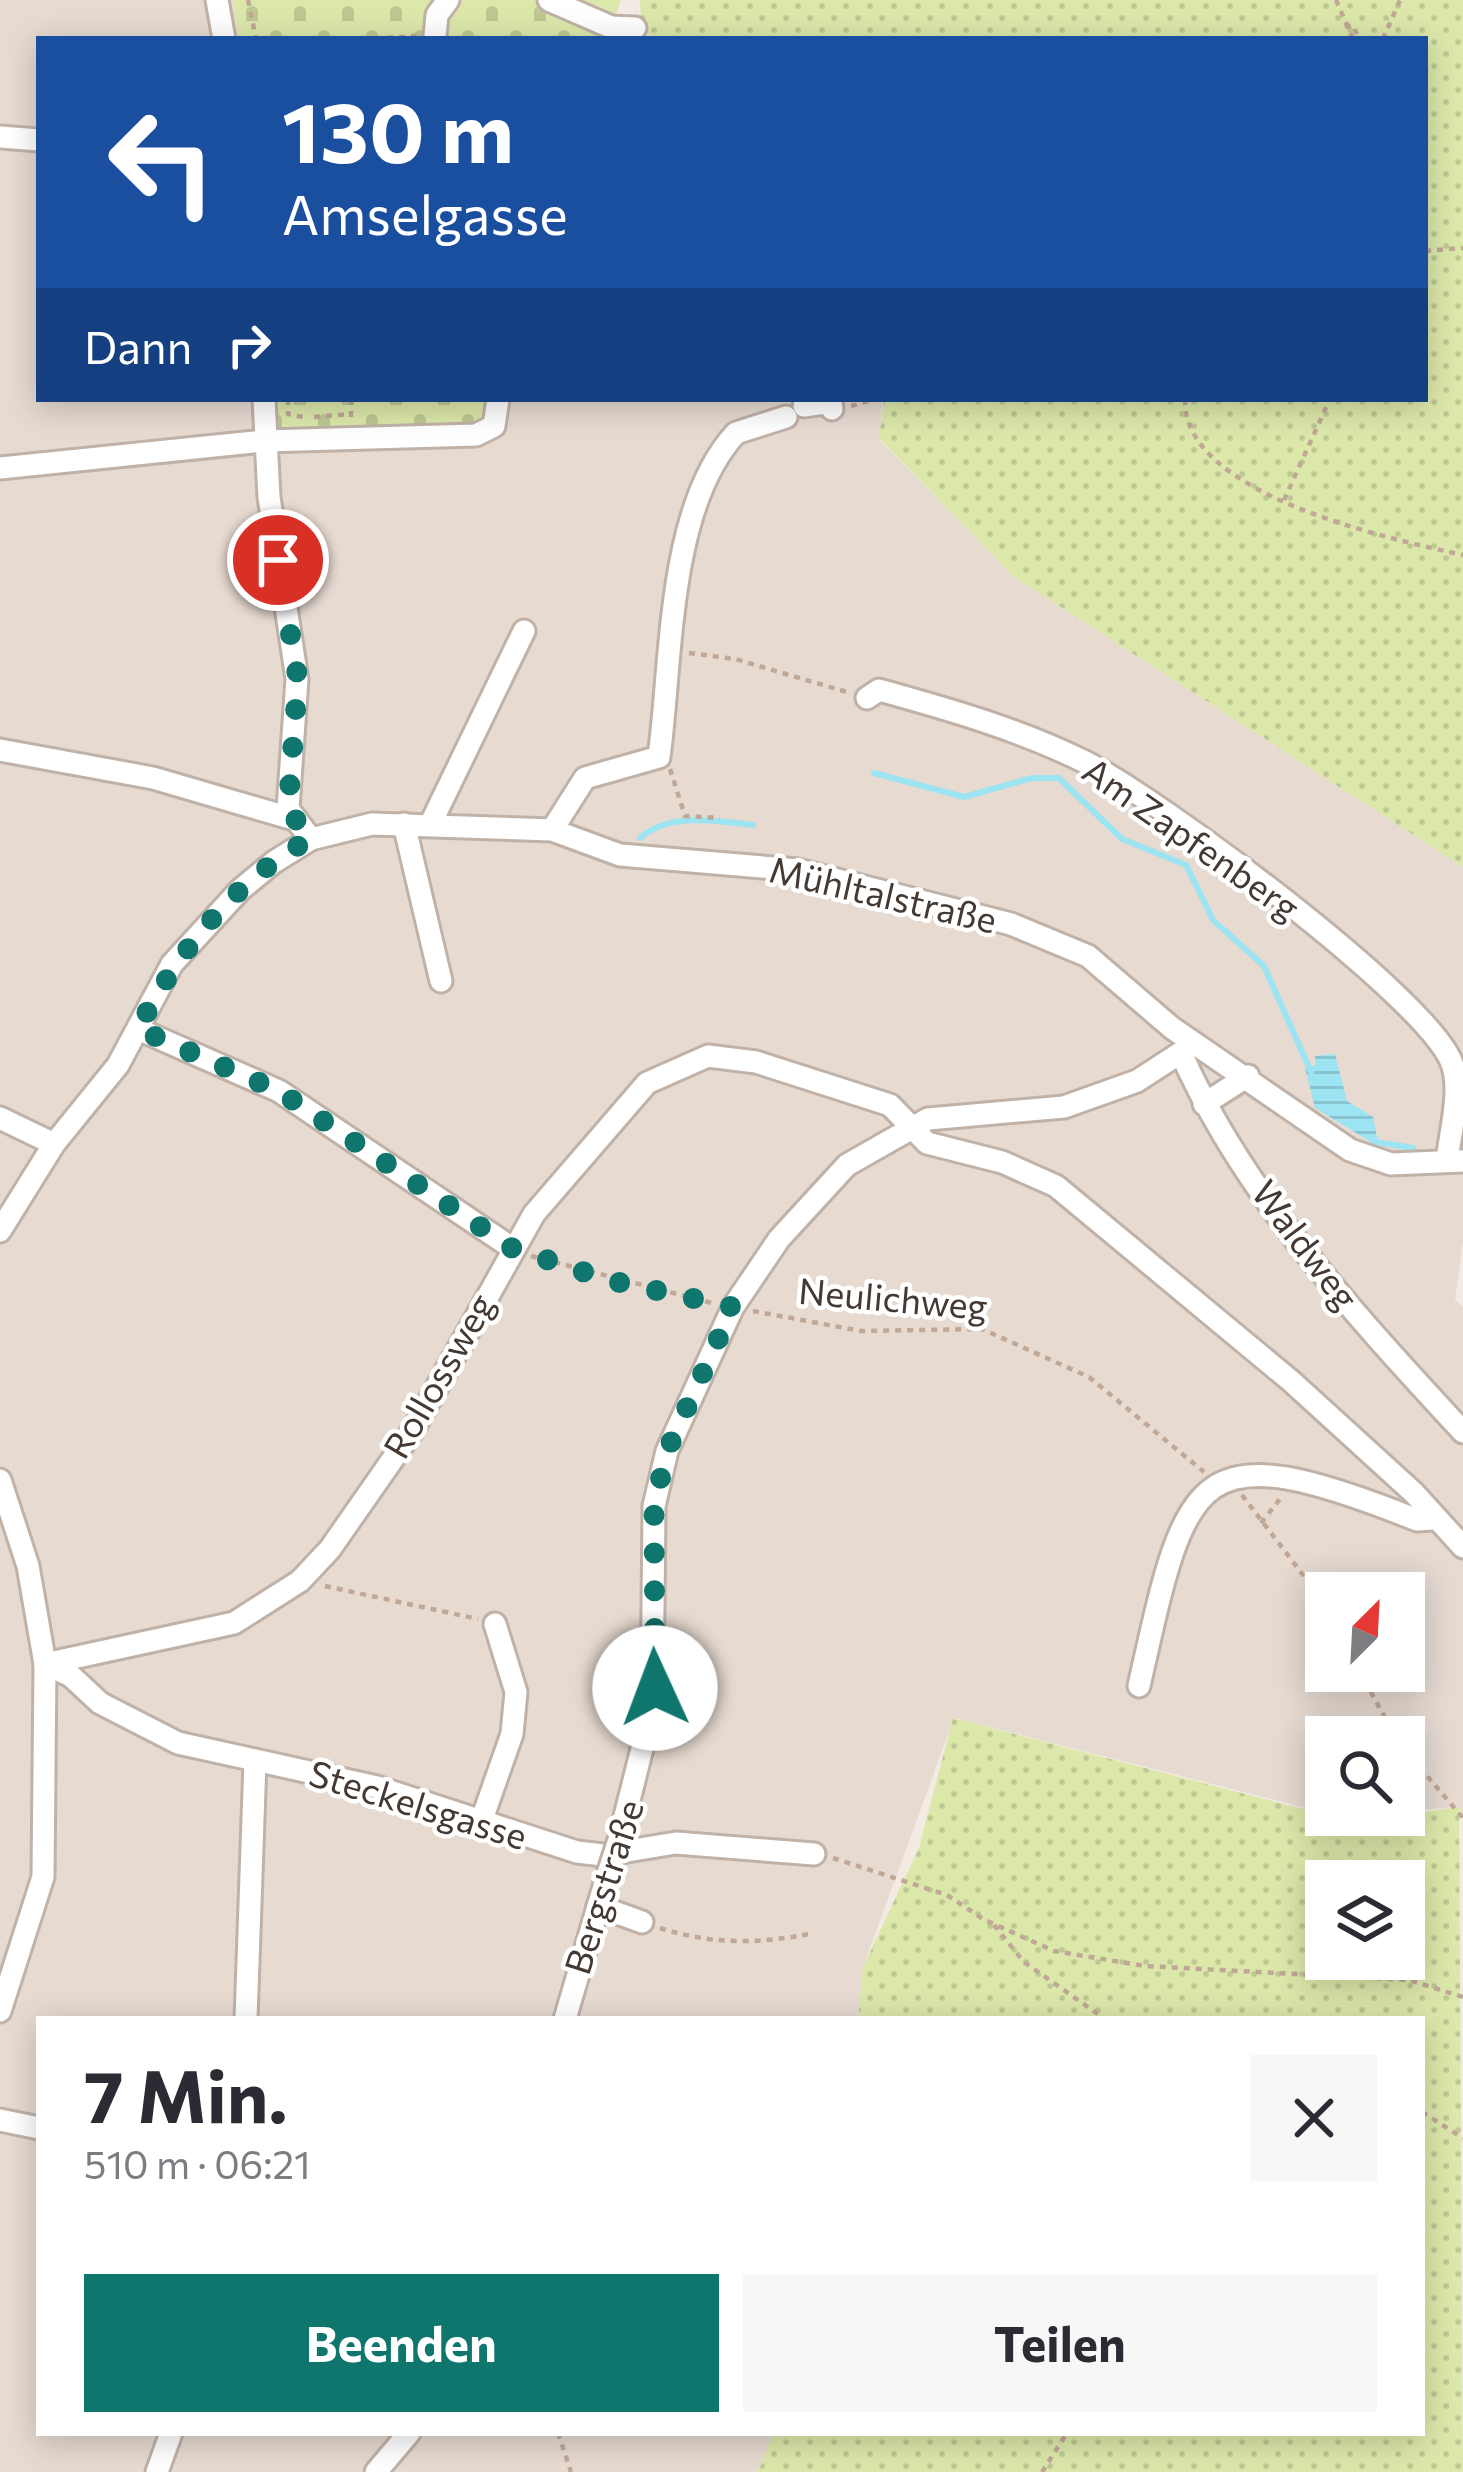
<!DOCTYPE html>
<html lang="de">
<head>
<meta charset="utf-8">
<style>
  :root { --surface:#fff; --page:#f7f7f7; --text:#2b2b33; --muted:#7c7c81; --accent:#0f766e }
  body { margin:0; font-family:Commissioner,sans-serif; background:var(--page); color:var(--text); height:100vh; display:flex; flex-direction:column; font-size:45px; white-space:nowrap }
  * { box-sizing:border-box; margin:0 }
  p { font-size:39px; color:var(--muted) }
  .icon { flex:none; width:66px; height:66px; fill:none; stroke:currentColor; stroke-width:2; stroke-linecap:round; stroke-linejoin:round }
  .map { position:relative; flex:1; overflow:hidden }
  .panel { position:absolute; left:36px; top:2016px; width:1389px; height:420px; display:flex; flex-direction:column; background:var(--surface); border-radius:0px; box-shadow:0 6px 30px #0003 }
  .panel>* { flex:none }
  .banner { position:absolute; left:36px; top:36px; width:1392px; height:366px; border-radius:0px; box-shadow:0 6px 30px #0003; background:#1a4fa0; color:#fff; overflow:hidden }
  .needle { width:78px; rotate:24deg }
  .tools { position:absolute; left:1305px; top:1572px; display:grid; gap:24px }
  .tools a { display:grid; place-items:center; width:120px; height:120px; border-radius:0px; background:var(--surface); box-shadow:0 6px 30px #0003; font-size:60px }
  .pin { position:absolute; display:grid; place-items:center; width:102px; height:102px; color:#fff; margin:-51px; border:6px solid #fff; border-radius:50%; box-shadow:0 3px 12px #0007 }
  .me { position:absolute; width:132px; margin:-66px; rotate:358deg; stroke-linejoin:round; filter:drop-shadow(0 0 9px #0008) }
  .turn { display:flex; align-items:center; gap:42px; height:252px; padding:0 48px; font-size:54px }
  .turn .icon { width:156px; height:156px; stroke-width:2.5 }
  .turn b { display:block; font-size:84px; line-height:102px }
  .then { display:flex; align-items:center; height:114px; padding:0 48px; background:#0003; gap:24px; font-size:45px }
  .round { display:grid; place-items:center; flex:none; width:126px; height:126px; border-radius:0px; background:var(--page) }
  .headline { display:flex; align-items:center; justify-content:space-between; height:204px; padding:0 48px }
  h1 { font-size:72px; font-weight:700; line-height:90px }
  .cta { display:flex; gap:24px; margin-top:auto; padding:24px 48px }
  .cta a { flex:1; height:138px; border-radius:0px; background:var(--accent); color:#fff; font-size:48px; font-weight:700; line-height:138px; text-align:center }
  .cta a+a { background:var(--page); color:var(--text) }
  .map>svg:first-child { display:block }
  .residential { fill:#e6dad1; fill-rule:evenodd }
  .green { fill:url(#green-dots); fill-rule:evenodd }
  .cemetery { fill:url(#cemetery-stones) }
  .water { fill:url(#water-rules) }
  .lines { fill:none; stroke-linecap:round; stroke-linejoin:round }
  .stream { stroke:#9ce4f2; stroke-width:6 }
  .minor-casing { stroke:#c1b2a8; stroke-width:27 }
  .path { stroke:#c0a796; stroke-width:4.5; stroke-dasharray:6 6; stroke-linecap:butt }
  .minor { stroke:#fff; stroke-width:21 }
  .minor-bridge-casing { stroke:#c1b2a8; stroke-width:27; stroke-linecap:butt }
  .minor-bridge { stroke:#fff; stroke-width:21 }
  .route { stroke:#0f766e; stroke-width:21; stroke-dasharray:0 37.8 }
  .labels { text-anchor:middle; stroke-width:9; stroke-linejoin:round; paint-order:stroke }
  .street-label { font-size:36px; fill:#443933; stroke:#fff }
</style>
</head>
<body>
<div class="map">
<svg width="1463" height="2472" viewBox="0 0 1463 2472">
  <defs>
    <pattern id="green-dots" width="8" height="8" patternUnits="userSpaceOnUse" patternTransform="scale(3)"><rect width="8" height="8" fill="#dce8aa"/><path d="M2 2h.1M6 6h.1" fill="none" stroke="#bec893" stroke-width="1.8" stroke-linecap="round"/></pattern>
    <pattern id="cemetery-stones" width="16" height="16" patternUnits="userSpaceOnUse" patternTransform="scale(3)"><rect width="16" height="16" fill="#dce8aa"/><path d="M2 7V4a2 2 0 0 1 4 0v3zM10 15v-3a2 2 0 0 1 4 0v3z" fill="#bec893"/></pattern>
    <pattern id="water-rules" width="6" height="5" patternUnits="userSpaceOnUse" patternTransform="scale(3)"><rect width="6" height="5" fill="#9ce4f2"/><path d="M0 2.5h6" fill="none" stroke="#88c4d0"/></pattern>
  </defs>
  <rect width="100%" height="100%" fill="#f2eae3"/>
  <path class="residential" d="M 0,0 L 233,0 L 239,39 L 39,39 L 39,399 L 883,399 L 879,439 L 1013,576 L 1463,867 L 1463,1242 L 1455,1300 L 1463,1307 L 1463,1814 L 1458,1807 L 1404,1811 L 1404,1737 L 1326,1737 L 1326,1813 L 954,1718 L 863,1967 L 858,2019 L 39,2019 L 39,2433 L 774,2433 L 758,2472 L 0,2472 ZM 1326,1593 L 1404,1593 L 1404,1671 L 1326,1671 Z"/>
  <g class="green">
    <path d="M 640,0 L 1463,0 L 1463,867 L 1013,576 L 879,438 L 884,399 L 1425,399 L 1425,39 L 651,39 L 641,20 Z"/>
    <path d="M 953,1718 L 1326,1815 L 1404,1815 L 1459,1807 L 1463,2472 L 758,2472 L 774,2433 L 1422,2433 L 1422,2019 L 858,2019 L 863,1967 L 919,1848 ZM 1326,1881 L 1404,1881 L 1404,1959 L 1326,1959 Z"/>
  </g>
  <g class="cemetery">
    <path d="M 233,0 L 621,0 L 608,36 L 612,39 L 239,39 Z"/>
    <path d="M 273,399 L 493,399 L 487,426 L 274,436 Z"/>
  </g>
  <path class="water" d="M 1335,1054 L 1347,1101 L 1373,1117 L 1379,1147 L 1315,1108 L 1305,1068 L 1316,1065 L 1315,1056 Z"/>
  <g class="lines">
    <g class="stream">
      <path d="M 874,773 L 964,797 L 1032,778 L 1059,778 L 1122,839 L 1186,865 L 1213,920 L 1264,966 L 1311,1072"/>
      <path d="M 640,838 C 670,812 715,821 753,825"/>
      <path d="M 1376,1142 L 1413,1148"/>
    </g>
    <g class="minor-casing">
      <g id="minor">
        <path d="M 217,0 L 224,39"/>
        <path d="M 549,0 L 611,27 L 635,28"/>
        <path d="M 435,36 L 437,15 L 448,0"/>
        <path d="M 0,137 L 39,140"/>
        <path d="M 264,399 L 269,497 L 297,679 L 288,809 L 311,839"/>
        <path d="M 804,406 L 831,402 L 832,409"/>
        <path d="M 0,468 L 264,441 L 476,435 L 494,426 L 498,399"/>
        <path d="M 867,698 L 879,690 C 948,709 1021,730 1085,762 C 1157,798 1422,994 1451,1061 C 1463,1088 1450,1132 1447,1161"/>
        <path d="M 0,750 L 153,778 L 290,818"/>
        <path d="M 404,824 L 441,981"/>
        <path d="M 430,825 L 524,631"/>
        <path d="M 552,830 L 585,778 L 659,757 C 672,663 667,507 736,433 L 786,417"/>
        <path d="M 138,1029 L 279,1091 L 512,1248"/>
        <path d="M 1181,1053 C 1244,1196 1358,1318 1463,1432"/>
        <path d="M 1204,1104 L 1248,1076"/>
        <path d="M 0,1118 L 54,1144"/>
        <path d="M 0,1231 L 54,1144 L 118,1065 L 172,964 L 240,890 L 274,862 L 311,839 L 372,824 L 552,830 L 620,855 L 798,870 L 1011,924 L 1088,956 L 1172,1028 L 1350,1150 L 1391,1164 L 1463,1161"/>
        <path d="M 0,1480 L 28,1566 L 45,1664 L 43,1877 L 0,2011"/>
        <path d="M 45,1664 L 234,1623 L 300,1581 L 330,1549 L 413,1430 L 534,1214 L 647,1083 L 708,1056 L 756,1062 L 890,1105 L 927,1143 L 1002,1162 L 1056,1186 L 1291,1381 L 1414,1493 L 1463,1547"/>
        <path d="M 45,1664 L 71,1676 L 100,1703 L 178,1743 L 377,1787 L 577,1852 L 603,1855 L 676,1843 L 814,1854"/>
        <path d="M 1139,1686 C 1187,1472 1192,1430 1417,1520 L 1433,1519"/>
        <path d="M 481,1822 L 512,1734 L 516,1692 L 495,1624"/>
        <path d="M 619,1840 L 652,1709 L 654,1506 L 667,1451 L 733,1307 L 779,1239 L 847,1165 L 928,1119 L 1064,1107 L 1137,1081 L 1194,1044"/>
        <path d="M 598,1906 L 642,1922"/>
        <path d="M 246,2019 L 255,1761"/>
        <path d="M 565,2019 L 605,1883"/>
        <path d="M 0,2120 L 39,2128"/>
        <path d="M 157,2472 L 171,2433"/>
        <path d="M 376,2472 L 409,2433"/>
      </g>
    </g>
    <g class="path">
      <path d="M 248,0 L 256,39"/>
      <path d="M 1336,0 L 1353,39"/>
      <path d="M 1345,27 L 1352,25 L 1357,34"/>
      <path d="M 363,39 L 417,36"/>
      <path d="M 1383,39 L 1400,0"/>
      <path d="M 1425,251 L 1463,248"/>
      <path d="M 288,399 L 288,414 L 303,417"/>
      <path d="M 1185,399 C 1182,495 1391,539 1463,555"/>
      <path d="M 851,406 L 876,399"/>
      <path d="M 314,417 L 351,414"/>
      <path d="M 351,417 L 351,399"/>
      <path d="M 1284,500 L 1329,401"/>
      <path d="M 689,653 L 735,659 L 847,692"/>
      <path d="M 670,769 L 685,816 L 720,818"/>
      <path d="M 531,1256 L 712,1303"/>
      <path d="M 753,1311 L 861,1331 L 982,1329 L 1089,1377 L 1204,1472"/>
      <path d="M 1242,1495 L 1326,1605"/>
      <path d="M 1261,1523 L 1280,1499"/>
      <path d="M 325,1586 L 478,1619"/>
      <path d="M 1359,1671 L 1396,1737"/>
      <path d="M 1404,1749 L 1463,1818"/>
      <path d="M 833,1858 L 947,1895 L 983,1919 L 1054,1951 L 1145,1966 L 1409,1980 L 1463,1997"/>
      <path d="M 994,1925 L 1024,1962 L 1105,2019"/>
      <path d="M 660,1928 C 713,1945 761,1944 814,1933"/>
      <path d="M 1422,2112 L 1463,2138"/>
      <path d="M 558,2433 L 571,2472"/>
      <path d="M 1042,2472 L 1067,2433"/>
    </g>
    <use href="#minor" class="minor"/>
    <g class="minor-bridge-casing">
      <path id="minor-bridge" d="M 605,1883 L 619,1840"/>
    </g>
    <use href="#minor-bridge" class="minor-bridge"/>
  </g>
  <g class="lines">
    <path class="route" d="M 278,560 L 298,679 L 288,809 L 310,839 C 233,882 178,952 138,1029 L 279,1091 L 512,1248 L 608,1280 L 733,1307 L 667,1451 L 654,1506 L 655,1688"/>
  </g>
  <g class="labels">
    <g class="street-label">
      <text transform="translate(1191 839) rotate(35)" y="13">Am Zapfenberg</text>
      <text transform="translate(883 895) rotate(13)" y="13">Mühltalstraße</text>
      <text transform="translate(1305 1245) rotate(53)" y="13">Waldweg</text>
      <text transform="translate(893 1299) rotate(5)" y="13">Neulichweg</text>
      <text transform="translate(439 1376) rotate(-60)" y="13">Rollossweg</text>
      <text transform="translate(418 1805) rotate(17)" y="13">Steckelsgasse</text>
      <text transform="translate(604 1887) rotate(-72)" y="13">Bergstraße</text>
    </g>
  </g>
</svg>
<div class="tools">
<a><svg class="needle" viewBox="-14 -14 28 28"><path d="M0-13l5 13h-10z" fill="#e53935"/><path d="M0 13l5-13h-10z" fill="#7c7c81"/></svg></a>
<a><svg class="icon" aria-label="search" viewBox="0 0 24 24"><circle cx="10" cy="10" r="6"/><path d="M15 15l6 6"/></svg></a>
<a><svg class="icon" aria-label="layers" viewBox="0 0 24 24"><path d="M12 4l9 5-9 5-9-5zM3 14l9 5 9-5"/></svg></a>
</div>
<div class="pin" style="left:278px;top:560px;background:#d93025"><svg class="icon" aria-label="arrive" viewBox="0 0 24 24"><path d="M6 21V4h12l-3 4 3 4H6"/></svg></div>
<svg class="me" style="left:655px;top:1688px" viewBox="-20 -20 40 40"><circle r="19" fill="#fff"/><path d="M0-13L10 11 0 6-10 11z" fill="#0f766e"/></svg>
<div class="banner">
<div class="turn"><svg class="icon" aria-label="left" viewBox="0 0 24 24"><path d="M17 20v-9H6M10 6l-5 5 5 5"/></svg><div><b>130 m</b>Amselgasse</div></div>
<div class="then">Dann<svg class="icon" aria-label="right" viewBox="0 0 24 24"><path d="M7 20v-9h11M14 6l5 5-5 5"/></svg></div>
</div>
<section class="panel">
<div class="headline"><div><h1>7 Min.</h1><p>510 m · 06:21</p></div><a class="round"><svg class="icon" aria-label="close" viewBox="0 0 24 24"><path d="M6 6l12 12M18 6L6 18"/></svg></a></div>
<div class="cta"><a>Beenden</a><a>Teilen</a></div>
</section>
</div>
</body>
</html>
